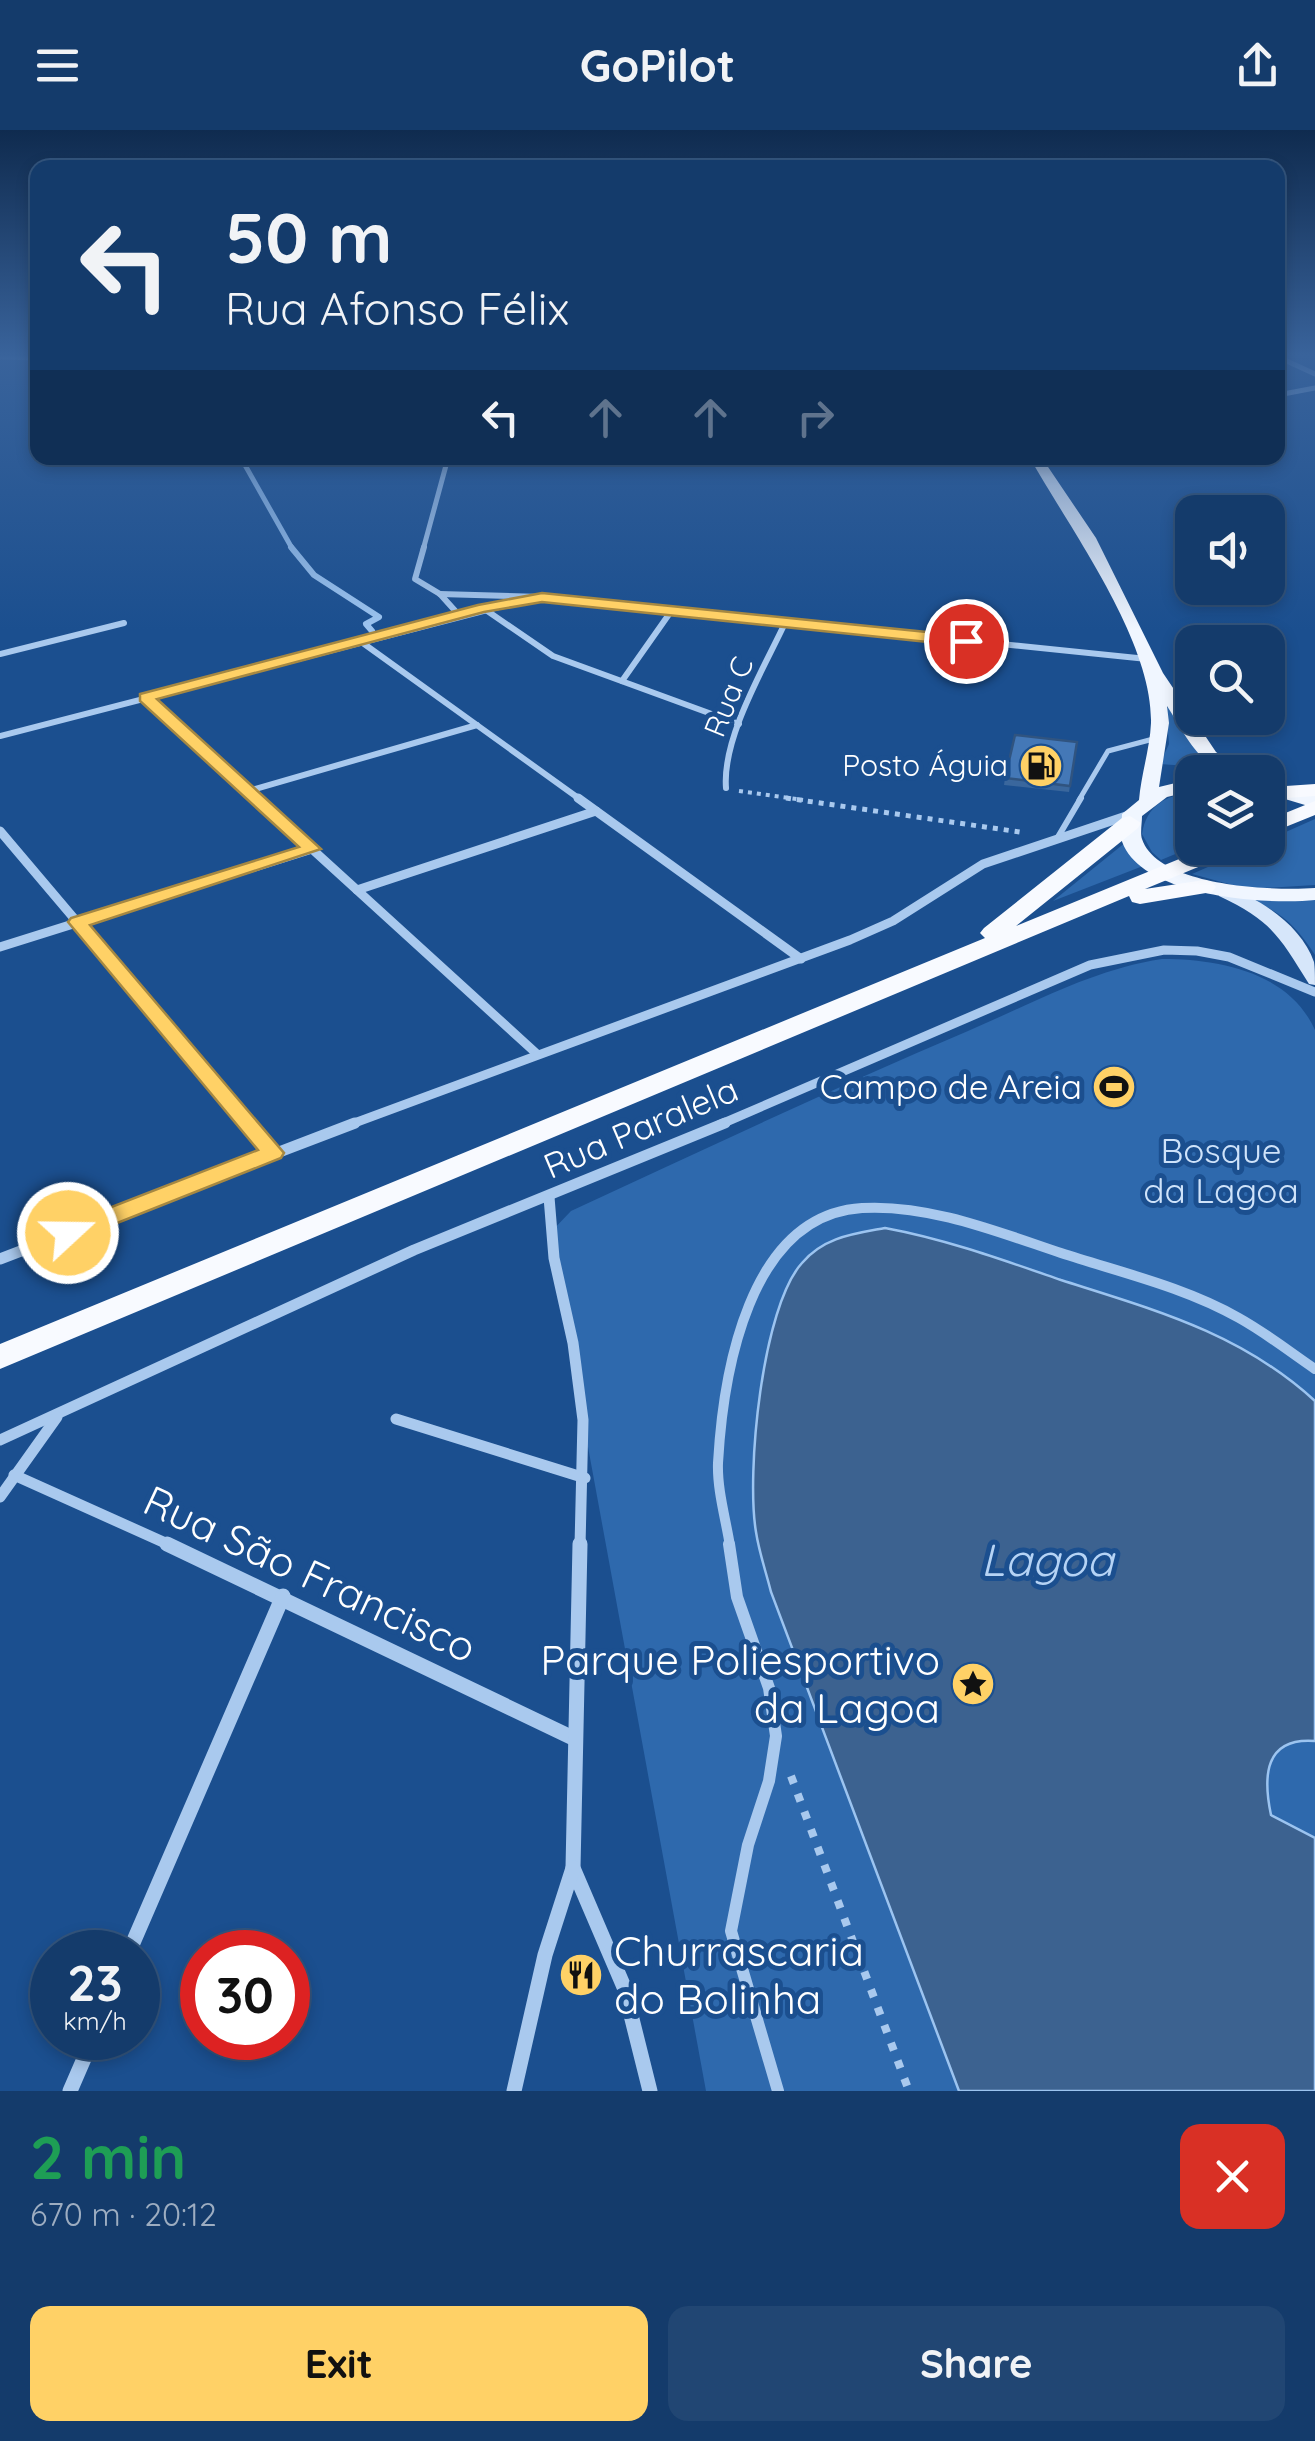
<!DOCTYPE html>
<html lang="en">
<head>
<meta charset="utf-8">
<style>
  :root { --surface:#143b6b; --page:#214673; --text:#f1f3f6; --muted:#9dadc1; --line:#33557e; --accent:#ffd166 }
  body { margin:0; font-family:Quicksand,sans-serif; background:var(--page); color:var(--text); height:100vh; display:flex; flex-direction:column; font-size:38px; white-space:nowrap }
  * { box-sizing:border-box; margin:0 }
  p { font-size:32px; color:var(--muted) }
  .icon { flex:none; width:55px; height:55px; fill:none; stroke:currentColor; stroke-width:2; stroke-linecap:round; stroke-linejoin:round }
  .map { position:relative; height:1961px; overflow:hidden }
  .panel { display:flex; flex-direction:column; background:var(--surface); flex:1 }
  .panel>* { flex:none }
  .guide { position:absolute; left:30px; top:30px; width:1255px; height:305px; border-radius:20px; box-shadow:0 5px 15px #0003,0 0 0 2px var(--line); background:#143b6b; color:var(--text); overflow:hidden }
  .fabs { position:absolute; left:1175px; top:365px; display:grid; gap:20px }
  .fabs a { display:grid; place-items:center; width:110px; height:110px; border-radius:20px; background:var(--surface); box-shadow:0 5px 15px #0003,0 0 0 2px var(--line); font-size:50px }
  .speed { position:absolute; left:30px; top:1800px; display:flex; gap:20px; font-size:50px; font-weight:700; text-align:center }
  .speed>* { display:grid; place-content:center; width:130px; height:130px; border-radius:50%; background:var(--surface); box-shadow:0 5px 15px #0003,0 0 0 2px var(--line); line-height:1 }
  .speed small { font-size:25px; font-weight:400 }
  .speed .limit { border:15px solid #d22; background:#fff; color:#111 }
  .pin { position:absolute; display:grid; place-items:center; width:85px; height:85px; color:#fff; margin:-42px; border:5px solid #fff; border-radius:50%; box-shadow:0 2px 10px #0007 }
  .me { position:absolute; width:110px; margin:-55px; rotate:69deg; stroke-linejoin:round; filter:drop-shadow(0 0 8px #0008) }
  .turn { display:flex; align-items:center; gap:35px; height:210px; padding:0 30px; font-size:45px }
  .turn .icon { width:130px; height:130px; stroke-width:2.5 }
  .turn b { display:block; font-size:70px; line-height:85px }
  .lanes { display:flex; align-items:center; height:95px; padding:0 30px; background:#0003; justify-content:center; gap:50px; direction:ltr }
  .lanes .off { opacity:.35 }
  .round { display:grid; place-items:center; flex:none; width:105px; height:105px; border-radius:20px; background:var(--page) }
  .summary { display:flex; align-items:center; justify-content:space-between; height:170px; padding:0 30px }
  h1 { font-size:60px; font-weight:700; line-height:75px; color:#1e9e55 }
  .cta { display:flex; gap:20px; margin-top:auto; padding:20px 30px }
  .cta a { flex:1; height:115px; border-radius:20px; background:var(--accent); color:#111; font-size:40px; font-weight:700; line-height:115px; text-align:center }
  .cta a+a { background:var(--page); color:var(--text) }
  header { display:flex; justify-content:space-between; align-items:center; height:130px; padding:0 30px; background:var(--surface); font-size:45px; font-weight:700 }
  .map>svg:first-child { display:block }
  .green { fill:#2e69ad }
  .water { fill:#3c6290; stroke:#9cc4f0; stroke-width:2.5 }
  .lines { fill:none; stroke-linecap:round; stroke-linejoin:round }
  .stream-far1 { stroke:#9cc4f0; stroke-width:5 }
  .stream { stroke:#9cc4f0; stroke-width:6 }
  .path-far2 { stroke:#a9c9ee; stroke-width:4; stroke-dasharray:4 5; stroke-linecap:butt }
  .path-far1 { stroke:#a9c9ee; stroke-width:5; stroke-dasharray:5 6; stroke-linecap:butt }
  .path { stroke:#a9c9ee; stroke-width:8; stroke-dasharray:8 11; stroke-linecap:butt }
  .service-far1 { stroke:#a9c9ee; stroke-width:5 }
  .service { stroke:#a9c9ee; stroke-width:6 }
  .pedestrian-far1 { stroke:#a9c9ee; stroke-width:10 }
  .pedestrian { stroke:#a9c9ee; stroke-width:12 }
  .minor-far4 { stroke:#a9c9ee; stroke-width:5 }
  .minor-far3 { stroke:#a9c9ee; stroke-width:6 }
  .minor-far2 { stroke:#a9c9ee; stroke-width:9 }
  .minor-far1 { stroke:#a9c9ee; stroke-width:11 }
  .minor { stroke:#a9c9ee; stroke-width:15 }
  .secondary { fill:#d6e6fa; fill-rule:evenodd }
  .primary { fill:#f0f6ff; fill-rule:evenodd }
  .trunk { fill:#f8faff; fill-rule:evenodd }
  .wall { fill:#3a679d }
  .building { fill:#4478b7; stroke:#305480; stroke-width:2.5 }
  .route { fill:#ffd166; stroke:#a68842; stroke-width:2.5 }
  .labels { text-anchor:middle; stroke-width:10; stroke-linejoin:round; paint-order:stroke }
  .far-street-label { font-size:30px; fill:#fff; stroke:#1b4f8f }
  .far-poi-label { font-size:30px; fill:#fff; stroke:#1b4f8f; text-anchor:end }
  .poi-label { font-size:35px; fill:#fff; stroke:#1b4f8f; text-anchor:end }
  .street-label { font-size:35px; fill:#fff; stroke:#1b4f8f }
  .park-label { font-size:35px; fill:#cfe3fa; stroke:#1b4f8f }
  .near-street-label { font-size:42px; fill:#fff; stroke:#1b4f8f }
  .near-poi-label { font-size:42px; fill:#fff; stroke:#1b4f8f; text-anchor:end }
  .near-water-label { font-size:45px; font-style:italic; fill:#b5d3f5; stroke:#1b4f8f }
</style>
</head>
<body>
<header><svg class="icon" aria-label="menu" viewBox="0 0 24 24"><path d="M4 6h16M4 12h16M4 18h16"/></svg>GoPilot<svg class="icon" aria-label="share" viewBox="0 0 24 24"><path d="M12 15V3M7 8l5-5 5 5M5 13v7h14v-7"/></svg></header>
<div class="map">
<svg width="1315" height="1961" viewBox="0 0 1315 1961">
  <rect width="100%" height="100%" fill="#1b4f8f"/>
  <g class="green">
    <path d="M 1171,576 L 1177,580 L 1204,629 L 1214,638 L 1160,634 L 1169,614 L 1166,579 Z"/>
    <path d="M 1192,662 L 1192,717 L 1161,730 L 1152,722 L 1142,704 C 1146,676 1166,665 1192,662 Z"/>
    <path d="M 1315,689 L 1315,755 L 1247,759 L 1192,744 L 1251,718 L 1268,718 L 1268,710 Z"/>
    <path d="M 1126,712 L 1143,736 L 1053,771 Z"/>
    <path d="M 1315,768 L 1315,825 C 1296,796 1282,782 1249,769 Z"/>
    <path d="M 1162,829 C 1219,829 1289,842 1315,900 L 1315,1961 L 706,1961 L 549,1104 L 571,1081 C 703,1020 834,958 968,901 C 1031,874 1094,839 1162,829 Z"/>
  </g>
  <path class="water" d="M 885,1098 C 945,1109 1003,1130 1061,1150 C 1155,1180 1241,1203 1315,1271 L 1315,1611 C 1264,1607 1263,1647 1271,1685 L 1315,1708 L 1315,1961 L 959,1961 L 771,1462 C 766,1442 759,1422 756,1402 C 746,1343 762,1177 802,1133 C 824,1107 853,1104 885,1098 Z"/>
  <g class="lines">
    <g class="stream-far1">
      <path d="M 0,227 L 38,228"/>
      <path d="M 241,328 L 293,420"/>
    </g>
    <path class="stream" d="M 291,417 L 314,445 L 379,487 L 366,494 L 372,501"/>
    <path class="path-far2" d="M 739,661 L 803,670"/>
    <path class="path-far1" d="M 786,668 L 1020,702"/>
    <path class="path" d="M 791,1646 L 909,1961"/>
    <path class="service-far1" d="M 1079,670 L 1108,621 L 1157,608"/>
    <path class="service" d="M 1058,707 L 1081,668"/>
    <path class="pedestrian-far1" d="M 730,1416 C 726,1390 717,1360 718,1333 C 723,1245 748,1085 862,1078 C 929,1074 998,1102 1061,1123 C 1119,1142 1185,1157 1239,1188 C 1266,1203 1290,1222 1315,1239"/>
    <path class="pedestrian" d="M 729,1414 L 737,1467 L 769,1558 L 776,1606 L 769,1651 L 748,1715 L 731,1801 L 778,1961"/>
    <g class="minor-far4">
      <path d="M 1278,227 L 1315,244"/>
      <path d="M 1278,265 L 1315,258"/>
      <path d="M 539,328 L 612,328"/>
      <path d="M 449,330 L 473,328"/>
      <path d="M 423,420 L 448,328"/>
    </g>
    <g class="minor-far3">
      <path d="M 424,417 L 415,449 L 440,464 L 458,484"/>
      <path d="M 440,464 L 542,467 L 1147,529"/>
      <path d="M 483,478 L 553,526 L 739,594"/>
      <path d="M 360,511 L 581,670"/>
      <path d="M 0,524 L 124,493"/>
      <path d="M 622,551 L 672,480"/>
      <path d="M 145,567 L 259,670"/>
      <path d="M 0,606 L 522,471"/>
      <path d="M 726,658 C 722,608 764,538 785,493"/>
      <path d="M 248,661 L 477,595"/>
    </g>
    <g class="minor-far2">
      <path d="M 256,668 L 537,924"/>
      <path d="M 578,668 L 801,829"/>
      <path d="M 0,701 L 249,995"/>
      <path d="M 357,760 L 596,681"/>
      <path d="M 0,817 L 312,719"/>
      <path d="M 349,995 L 850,810 L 893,791 L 983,734 L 1132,684"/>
      <path d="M 719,995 L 1090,835 L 1164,820 L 1197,821 L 1229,827 L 1315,862"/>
    </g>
    <g class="minor-far1">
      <path d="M 247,993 L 273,1023"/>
      <path d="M 549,1067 L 554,1128 L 573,1213 L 583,1290 L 580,1416"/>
      <path d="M 0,1129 L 355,993"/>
      <path d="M 396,1289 L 585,1348"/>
      <path d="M 0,1310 L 414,1120 L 725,993"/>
      <path d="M 14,1345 L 172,1416"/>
      <path d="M 0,1367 L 57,1287"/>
    </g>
    <g class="minor">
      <path d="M 167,1414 L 575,1609"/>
      <path d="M 580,1414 L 573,1738 L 624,1857 L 650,1961"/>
      <path d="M 129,1822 L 283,1466"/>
      <path d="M 70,1961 L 93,1908"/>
      <path d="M 514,1961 L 545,1825 L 573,1738"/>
    </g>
    <path class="secondary" d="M 1225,757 C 1259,767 1302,796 1314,832 C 1315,838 1315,848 1315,855 L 1309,854 C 1279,806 1272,791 1219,766 L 1219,758 Z"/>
    <g class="primary">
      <path d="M 1030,328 L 1042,328 L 1096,408 L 1163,543 L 1216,622 L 1243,642 C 1202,645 1187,607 1167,576 L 1169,593 L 1159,657 L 1192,649 L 1192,661 L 1167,667 L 1142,686 C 1142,693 1140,703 1142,709 C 1158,757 1274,761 1315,758 L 1315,770 C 1267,775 1136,767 1121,708 C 1120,701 1122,691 1122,684 L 1139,670 C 1141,645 1150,618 1151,593 C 1153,510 1069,398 1030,328 Z"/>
      <path d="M 1268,652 L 1315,666 L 1315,678 L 1268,664 Z"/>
    </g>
    <g class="trunk">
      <path d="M 1315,654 L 1315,666 L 1286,668 L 1275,662 L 1286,656 Z"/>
      <path d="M 1315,671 L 1315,685 L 1268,704 L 1268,690 Z"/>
      <path d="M 1130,686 L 1141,693 L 1138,698 L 1016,796 L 1206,718 L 1235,718 L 1232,723 L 1145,759 L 1204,750 L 1212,752 L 1216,757 L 1212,762 L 1140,774 L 1132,772 L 1129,766 L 0,1239 L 0,1214 L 985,808 L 980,803 L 984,798 L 1122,688 Z"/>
    </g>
  </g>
  <path class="wall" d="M 1077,612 L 1069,662 L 1004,655 L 1005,648 Z"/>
  <path class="building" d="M 1015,605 L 1077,612 L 1070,656 L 1005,648 Z"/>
  <linearGradient id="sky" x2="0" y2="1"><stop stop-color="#0f2b4f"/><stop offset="0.45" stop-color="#39639b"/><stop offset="1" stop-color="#39639b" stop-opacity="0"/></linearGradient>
  <rect width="1315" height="500" fill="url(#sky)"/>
  <path class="route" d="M 542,463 L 966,506 L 974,511 L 966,516 L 542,472 L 484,482 L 157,569 L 321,719 L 90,795 L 284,1023 L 281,1028 L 77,1109 L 60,1109 L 56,1103 L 60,1097 L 258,1020 L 68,792 L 71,788 L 299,717 L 140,571 L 140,564 L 478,475 Z"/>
  <defs>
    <g id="fuel-disc" transform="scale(2.25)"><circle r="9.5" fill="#ffd166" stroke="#1b4f8f"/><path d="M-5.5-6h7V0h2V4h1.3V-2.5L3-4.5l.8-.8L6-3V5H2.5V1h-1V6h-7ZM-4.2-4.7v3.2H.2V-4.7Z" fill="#111"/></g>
    <g id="stadium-disc" transform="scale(2.25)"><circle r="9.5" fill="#ffd166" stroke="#1b4f8f"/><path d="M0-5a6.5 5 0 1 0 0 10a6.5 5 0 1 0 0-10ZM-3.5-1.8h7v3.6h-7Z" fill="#111"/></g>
    <g id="sight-disc" transform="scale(2.25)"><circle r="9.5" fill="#ffd166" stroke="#1b4f8f"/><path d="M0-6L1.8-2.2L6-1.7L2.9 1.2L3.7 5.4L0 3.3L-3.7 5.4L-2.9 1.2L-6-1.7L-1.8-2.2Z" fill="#111"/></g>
    <g id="restaurant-disc" transform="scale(2.25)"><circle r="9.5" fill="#ffd166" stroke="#1b4f8f"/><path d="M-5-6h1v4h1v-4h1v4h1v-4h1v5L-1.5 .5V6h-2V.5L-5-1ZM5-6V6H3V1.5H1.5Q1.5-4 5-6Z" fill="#111"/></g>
  </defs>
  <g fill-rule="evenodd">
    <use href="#fuel-disc" x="1041" y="636"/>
    <use href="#stadium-disc" x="1114" y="957"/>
    <use href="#sight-disc" x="973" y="1554"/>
    <use href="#restaurant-disc" x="581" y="1845"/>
  </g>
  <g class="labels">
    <g class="far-street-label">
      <text transform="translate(729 567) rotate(-68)" y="10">Rua C</text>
    </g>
    <g class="far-poi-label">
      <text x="1008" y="646">Posto Águia</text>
    </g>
    <g class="poi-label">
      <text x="1082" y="969">Campo de Areia</text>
    </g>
    <g class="street-label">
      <text transform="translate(641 998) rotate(-23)" y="12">Rua Paralela</text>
    </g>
    <g class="park-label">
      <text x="1221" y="1033">Bosque<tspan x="1221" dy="40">da Lagoa</tspan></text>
    </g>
    <g class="near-street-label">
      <text transform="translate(310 1444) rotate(25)" y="15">Rua São Francisco</text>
    </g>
    <g class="near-poi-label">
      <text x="940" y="1545">Parque Poliesportivo<tspan x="940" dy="48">da Lagoa</tspan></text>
      <text x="614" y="1836" text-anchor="start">Churrascaria<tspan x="614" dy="48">do Bolinha</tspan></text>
    </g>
    <g class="near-water-label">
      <text x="1047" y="1446">Lagoa</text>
    </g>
  </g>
</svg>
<div class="fabs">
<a><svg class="icon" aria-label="sound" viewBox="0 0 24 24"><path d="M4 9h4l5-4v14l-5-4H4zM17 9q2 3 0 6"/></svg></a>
<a><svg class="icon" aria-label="search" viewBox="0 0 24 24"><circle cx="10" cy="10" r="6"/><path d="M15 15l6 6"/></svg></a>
<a><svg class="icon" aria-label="layers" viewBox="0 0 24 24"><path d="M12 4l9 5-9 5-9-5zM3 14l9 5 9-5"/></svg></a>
</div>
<div class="speed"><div>23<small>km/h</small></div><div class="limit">30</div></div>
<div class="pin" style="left:966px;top:511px;background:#d93025"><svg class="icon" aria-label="arrive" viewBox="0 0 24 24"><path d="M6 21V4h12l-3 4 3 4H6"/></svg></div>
<svg class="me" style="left:68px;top:1103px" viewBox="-20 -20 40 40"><circle r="17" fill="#ffd166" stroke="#fff" stroke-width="3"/><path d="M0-11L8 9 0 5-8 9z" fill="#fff"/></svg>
<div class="guide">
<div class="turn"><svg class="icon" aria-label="left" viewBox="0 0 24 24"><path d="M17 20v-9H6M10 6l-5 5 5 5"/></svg><div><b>50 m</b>Rua Afonso Félix</div></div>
<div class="lanes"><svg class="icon" aria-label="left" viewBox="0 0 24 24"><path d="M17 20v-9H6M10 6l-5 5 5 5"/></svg><svg class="icon off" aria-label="ahead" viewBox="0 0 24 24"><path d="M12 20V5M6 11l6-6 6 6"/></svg><svg class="icon off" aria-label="ahead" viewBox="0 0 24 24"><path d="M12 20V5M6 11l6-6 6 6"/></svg><svg class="icon off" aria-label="right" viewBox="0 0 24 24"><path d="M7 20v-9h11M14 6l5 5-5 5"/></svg></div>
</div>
</div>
<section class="panel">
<div class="summary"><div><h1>2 min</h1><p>670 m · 20:12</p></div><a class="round" style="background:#d93025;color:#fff"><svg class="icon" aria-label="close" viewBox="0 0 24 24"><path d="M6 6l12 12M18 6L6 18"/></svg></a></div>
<div class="cta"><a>Exit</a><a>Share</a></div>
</section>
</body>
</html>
